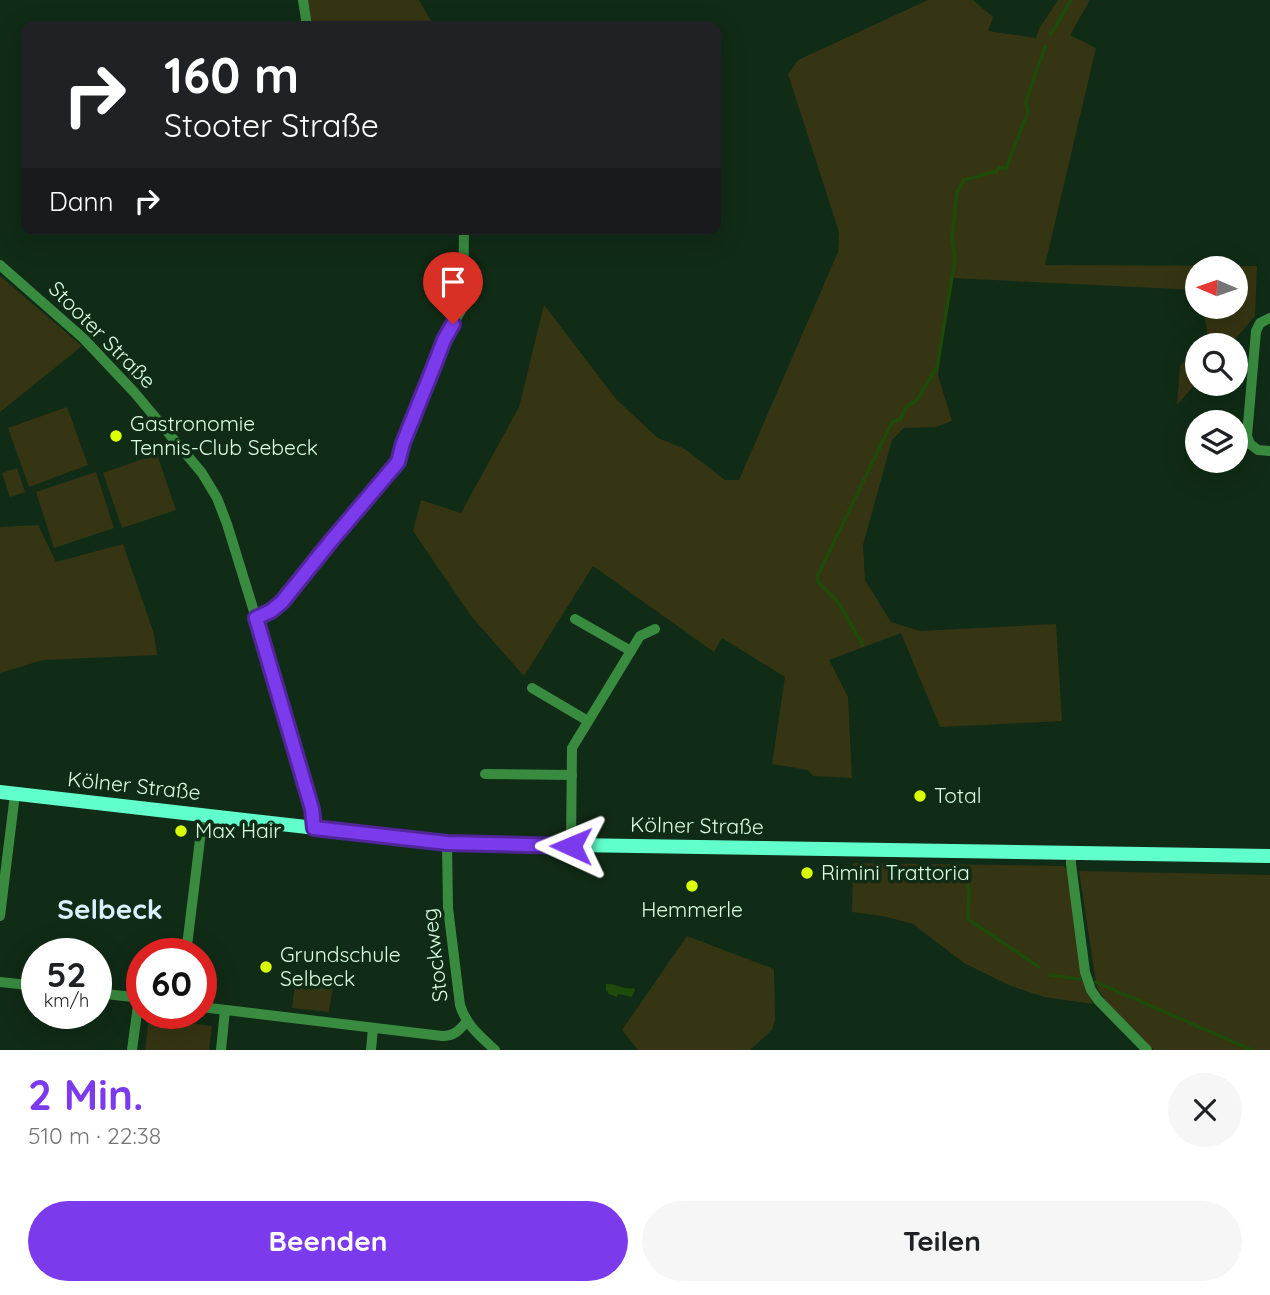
<!DOCTYPE html>
<html lang="de">
<head>
<meta charset="utf-8">
<style>
  :root { --surface:#fff; --page:#f6f6f6; --text:#202124; --muted:#757577; --accent:#7c3aed }
  body { margin:0; font-family:Quicksand,sans-serif; background:var(--page); color:var(--text); height:100vh; display:flex; flex-direction:column; font-size:26px; white-space:nowrap }
  * { box-sizing:border-box; margin:0 }
  p { font-size:23px; color:var(--muted) }
  .icon { flex:none; width:38px; height:38px; fill:none; stroke:currentColor; stroke-width:2; stroke-linecap:round; stroke-linejoin:round }
  .map { position:relative; height:1050px; overflow:hidden }
  .panel { display:flex; flex-direction:column; background:var(--surface); flex:1 }
  .panel>* { flex:none }
  .guide { position:absolute; left:21px; top:21px; width:700px; height:214px; border-radius:14px; box-shadow:0 7px 28px #0002; background:#202124; color:#fff; overflow:hidden }
  .needle { width:46px; rotate:272deg }
  .buttons { position:absolute; left:1185px; top:256px; display:grid; gap:14px }
  .buttons a { display:grid; place-items:center; width:63px; height:63px; border-radius:50%; background:var(--surface); box-shadow:0 7px 28px #0002; font-size:35px }
  .speed { position:absolute; left:21px; top:938px; display:flex; gap:14px; font-size:35px; font-weight:700; text-align:center }
  .speed>* { display:grid; place-content:center; width:91px; height:91px; border-radius:50%; background:var(--surface); box-shadow:0 7px 28px #0002; line-height:1 }
  .speed small { font-size:18px; font-weight:400 }
  .speed .limit { border:10px solid #d22; background:#fff; color:#111 }
  .pin { position:absolute; display:grid; place-items:center; width:60px; height:60px; color:#fff; margin:-72px -30px; border-radius:50% 50% 50% 0; rotate:-45deg; box-shadow:0 0 7px #0007 }
  .pin .icon { rotate:45deg }
  .me { position:absolute; width:77px; margin:-38px; rotate:271deg; stroke-linejoin:round; filter:drop-shadow(0 0 5px #0008) }
  .turn { display:flex; align-items:center; gap:24px; height:147px; padding:0 28px; font-size:32px }
  .turn .icon { width:91px; height:91px; stroke-width:2.5 }
  .turn b { display:block; font-size:49px; line-height:60px }
  .then { display:flex; align-items:center; height:66px; padding:0 28px; background:#0003; gap:14px; font-size:26px }
  .round { display:grid; place-items:center; flex:none; width:74px; height:74px; border-radius:37px; background:var(--page) }
  .overview { display:flex; align-items:center; justify-content:space-between; height:119px; padding:0 28px }
  h1 { font-size:42px; font-weight:700; line-height:52px; color:var(--accent) }
  .primary-button { display:flex; gap:14px; margin-top:auto; padding:14px 28px }
  .primary-button a { flex:1; height:80px; border-radius:42px; background:var(--accent); color:#fff; font-size:28px; font-weight:700; line-height:80px; text-align:center }
  .primary-button a+a { background:var(--page); color:var(--text) }
  .map>svg:first-child { display:block }
  .green { fill:#353513 }
  .water { fill:#1e4b09 }
  .lines { fill:none; stroke-linecap:round; stroke-linejoin:round }
  .stream { stroke:#1e4b09; stroke-width:3.5 }
  .minor { stroke:#398b40; stroke-width:10 }
  .major { stroke:#60ffcb; stroke-width:14 }
  .route-casing { stroke:#51269a; stroke-width:18 }
  .route { stroke:#7c3aed; stroke-width:12 }
  .poi-dot { fill:#daff05; stroke:#102b16; stroke-width:2.5 }
  .labels { text-anchor:middle; stroke-width:7; stroke-linejoin:round; paint-order:stroke }
  .street-label { font-size:21px; fill:#d9ffe0; stroke:#102b16 }
  .poi-label { font-size:21px; fill:#d9ffe0; stroke:#102b16; text-anchor:start }
  .district-label { font-size:28px; font-weight:bold; fill:#dbf0ff; stroke:#102b16 }
</style>
</head>
<body>
<div class="map">
<svg width="1270" height="1050" viewBox="0 0 1270 1050">
  <rect width="100%" height="100%" fill="#102b16"/>
  <g class="green">
    <path d="M 307,0 L 419,0 L 434,26 L 311,26 Z"/>
    <path d="M 928,0 L 973,0 L 993,17 L 988,31 L 1036,38 L 1039,29 L 1058,0 L 1090,0 L 1070,35 L 1096,48 L 1045,265 L 1257,266 L 1255,316 L 1230,345 L 1201,345 L 1208,337 L 1203,306 L 1236,306 L 1236,268 L 1197,268 L 1197,290 L 952,278 L 938,375 L 952,421 L 936,427 L 904,428 L 892,440 L 863,545 L 865,580 L 891,622 L 920,631 L 1056,624 L 1062,721 L 940,727 L 901,633 L 829,660 L 848,697 L 852,778 L 813,776 L 808,770 L 772,764 L 785,677 L 722,638 L 714,652 L 593,566 L 524,676 L 471,616 L 413,531 L 421,500 L 461,513 L 519,407 L 544,305 L 617,400 L 658,438 L 685,449 L 725,480 L 739,480 L 838,252 L 839,232 L 788,74 L 798,60 Z"/>
    <path d="M 0,276 L 82,346 L 0,412 Z"/>
    <path d="M 1197,349 L 1197,382 L 1177,405 L 1180,366 Z"/>
    <path d="M 67,407 L 88,465 L 29,487 L 8,428 Z"/>
    <path d="M 157,454 L 176,510 L 122,528 L 103,473 Z"/>
    <path d="M 17,468 L 25,492 L 10,497 L 2,473 Z"/>
    <path d="M 96,472 L 114,528 L 54,548 L 36,492 Z"/>
    <path d="M 38,525 L 56,562 L 123,544 L 154,634 L 157,655 L 43,660 L 0,673 L 0,527 Z"/>
    <path d="M 853,863 L 1064,866 L 1069,873 L 1083,981 L 1093,1004 L 1044,997 L 1011,986 L 964,963 L 913,924 L 883,916 L 852,912 Z"/>
    <path d="M 1079,871 L 1270,875 L 1270,1050 L 1154,1050 L 1108,1004 L 1097,988 Z"/>
    <path d="M 687,936 L 774,969 L 775,1020 L 772,1030 L 750,1050 L 638,1050 L 622,1030 Z"/>
    <path d="M 296,976 L 334,980 L 329,1012 L 292,1008 Z"/>
    <path d="M 149,1018 L 212,1026 L 209,1050 L 145,1050 Z"/>
  </g>
  <path class="water" d="M 606,984 C 618,983 621,990 634,988 L 635,990 L 632,997 L 618,994 L 617,997 L 609,994 L 606,990 Z"/>
  <g class="lines">
    <g class="stream">
      <path d="M 1051,34 L 1071,0"/>
      <path d="M 863,645 L 838,602 L 818,582 L 817,577 L 892,422 L 901,419 L 905,408 L 917,400 L 937,367 L 955,259 L 952,240 L 957,192 L 964,180 L 997,171 L 999,167 L 1006,169 L 1028,111 L 1026,102 L 1045,47"/>
      <path d="M 964,868 L 969,891 L 968,919 L 1039,967"/>
      <path d="M 1050,975 L 1080,979"/>
      <path d="M 1096,982 L 1252,1050"/>
    </g>
    <g class="minor">
      <path d="M 303,0 L 307,26"/>
      <path d="M 0,265 L 83,338 L 134,392 L 202,473 L 217,498 L 227,524 L 277,686 L 312,809 L 314,828"/>
      <path d="M 1270,318 L 1260,323 L 1256,331 L 1247,436 L 1250,444 L 1258,450 L 1270,451"/>
      <path d="M 256,618 L 270,611 L 282,602 L 331,541 L 398,462 L 403,443 L 444,340 L 463,307 L 464,229"/>
      <path d="M 575,619 L 631,651"/>
      <path d="M 532,688 L 588,721"/>
      <path d="M 485,774 L 572,775"/>
      <path d="M 447,843 L 448,908 L 460,1005 C 466,1025 480,1036 495,1050"/>
      <path d="M 571,846 L 572,748 L 640,636 L 655,629"/>
      <path d="M 1071,853 L 1071,864 L 1085,972 L 1091,990 L 1098,1000 L 1147,1050"/>
      <path d="M 0,916 L 15,794"/>
      <path d="M 186,954 L 203,815"/>
      <path d="M 0,982 L 37,986"/>
      <path d="M 96,993 L 142,998"/>
      <path d="M 201,1007 L 442,1036 C 454,1036 459,1031 467,1021"/>
      <path d="M 132,1050 L 139,998"/>
      <path d="M 221,1050 L 225,1010"/>
      <path d="M 371,1050 L 373,1028"/>
    </g>
    <path class="major" d="M 0,792 L 447,843 L 1270,856"/>
  </g>
  <g class="lines">
    <g class="route-casing">
      <path id="route" d="M 453,324 L 444,340 L 434,366 L 403,443 L 398,462 L 331,541 L 282,602 L 271,611 L 256,618 L 312,809 L 314,828 L 447,843 L 571,846"/>
    </g>
    <use href="#route" class="route"/>
  </g>
  <g class="poi-dot">
    <circle cx="116" cy="436" r="7"/>
    <circle cx="920" cy="796" r="7"/>
    <circle cx="181" cy="831" r="7"/>
    <circle cx="807" cy="873" r="7"/>
    <circle cx="692" cy="886" r="7"/>
    <circle cx="266" cy="967" r="7"/>
  </g>
  <g class="labels">
    <g class="street-label">
      <text transform="translate(102 335) rotate(45)" y="7">Stooter Straße</text>
      <text transform="translate(134 786) rotate(6)" y="7">Kölner Straße</text>
      <text transform="translate(697 826) rotate(1)" y="7">Kölner Straße</text>
      <text transform="translate(435 955) rotate(-97)" y="7">Stockweg</text>
    </g>
    <g class="poi-label">
      <text x="130" y="431">Gastronomie<tspan x="130" dy="24">Tennis-Club Sebeck</tspan></text>
      <text x="934" y="803">Total</text>
      <text x="195" y="838">Max Hair</text>
      <text x="821" y="880">Rimini Trattoria</text>
      <text x="692" y="917" text-anchor="middle">Hemmerle</text>
      <text x="280" y="962">Grundschule<tspan x="280" dy="24">Selbeck</tspan></text>
    </g>
    <g class="district-label">
      <text x="110" y="919">Selbeck</text>
    </g>
  </g>
</svg>
<div class="buttons">
<a><svg class="needle" viewBox="-14 -14 28 28"><path d="M0-13l5 13h-10z" fill="#e53935"/><path d="M0 13l5-13h-10z" fill="#757577"/></svg></a>
<a><svg class="icon" aria-label="search" viewBox="0 0 24 24"><circle cx="10" cy="10" r="6"/><path d="M15 15l6 6"/></svg></a>
<a><svg class="icon" aria-label="layers" viewBox="0 0 24 24"><path d="M12 4l9 5-9 5-9-5zM3 14l9 5 9-5"/></svg></a>
</div>
<div class="speed"><div>52<small>km/h</small></div><div class="limit">60</div></div>
<div class="pin" style="left:453px;top:324px;background:#d93025"><svg class="icon" aria-label="arrive" viewBox="0 0 24 24"><path d="M6 21V4h12l-3 4 3 4H6"/></svg></div>
<svg class="me" style="left:571px;top:846px" viewBox="-20 -20 40 40"><path d="M0-17L14 15 0 8-14 15z" fill="#7c3aed" stroke="#fff" stroke-width="4"/></svg>
<div class="guide">
<div class="turn"><svg class="icon" aria-label="right" viewBox="0 0 24 24"><path d="M7 20v-9h11M14 6l5 5-5 5"/></svg><div><b>160 m</b>Stooter Straße</div></div>
<div class="then">Dann<svg class="icon" aria-label="right" viewBox="0 0 24 24"><path d="M7 20v-9h11M14 6l5 5-5 5"/></svg></div>
</div>
</div>
<section class="panel">
<div class="overview"><div><h1>2 Min.</h1><p>510 m · 22:38</p></div><a class="round"><svg class="icon" aria-label="close" viewBox="0 0 24 24"><path d="M6 6l12 12M18 6L6 18"/></svg></a></div>
<div class="primary-button"><a>Beenden</a><a>Teilen</a></div>
</section>
</body>
</html>
